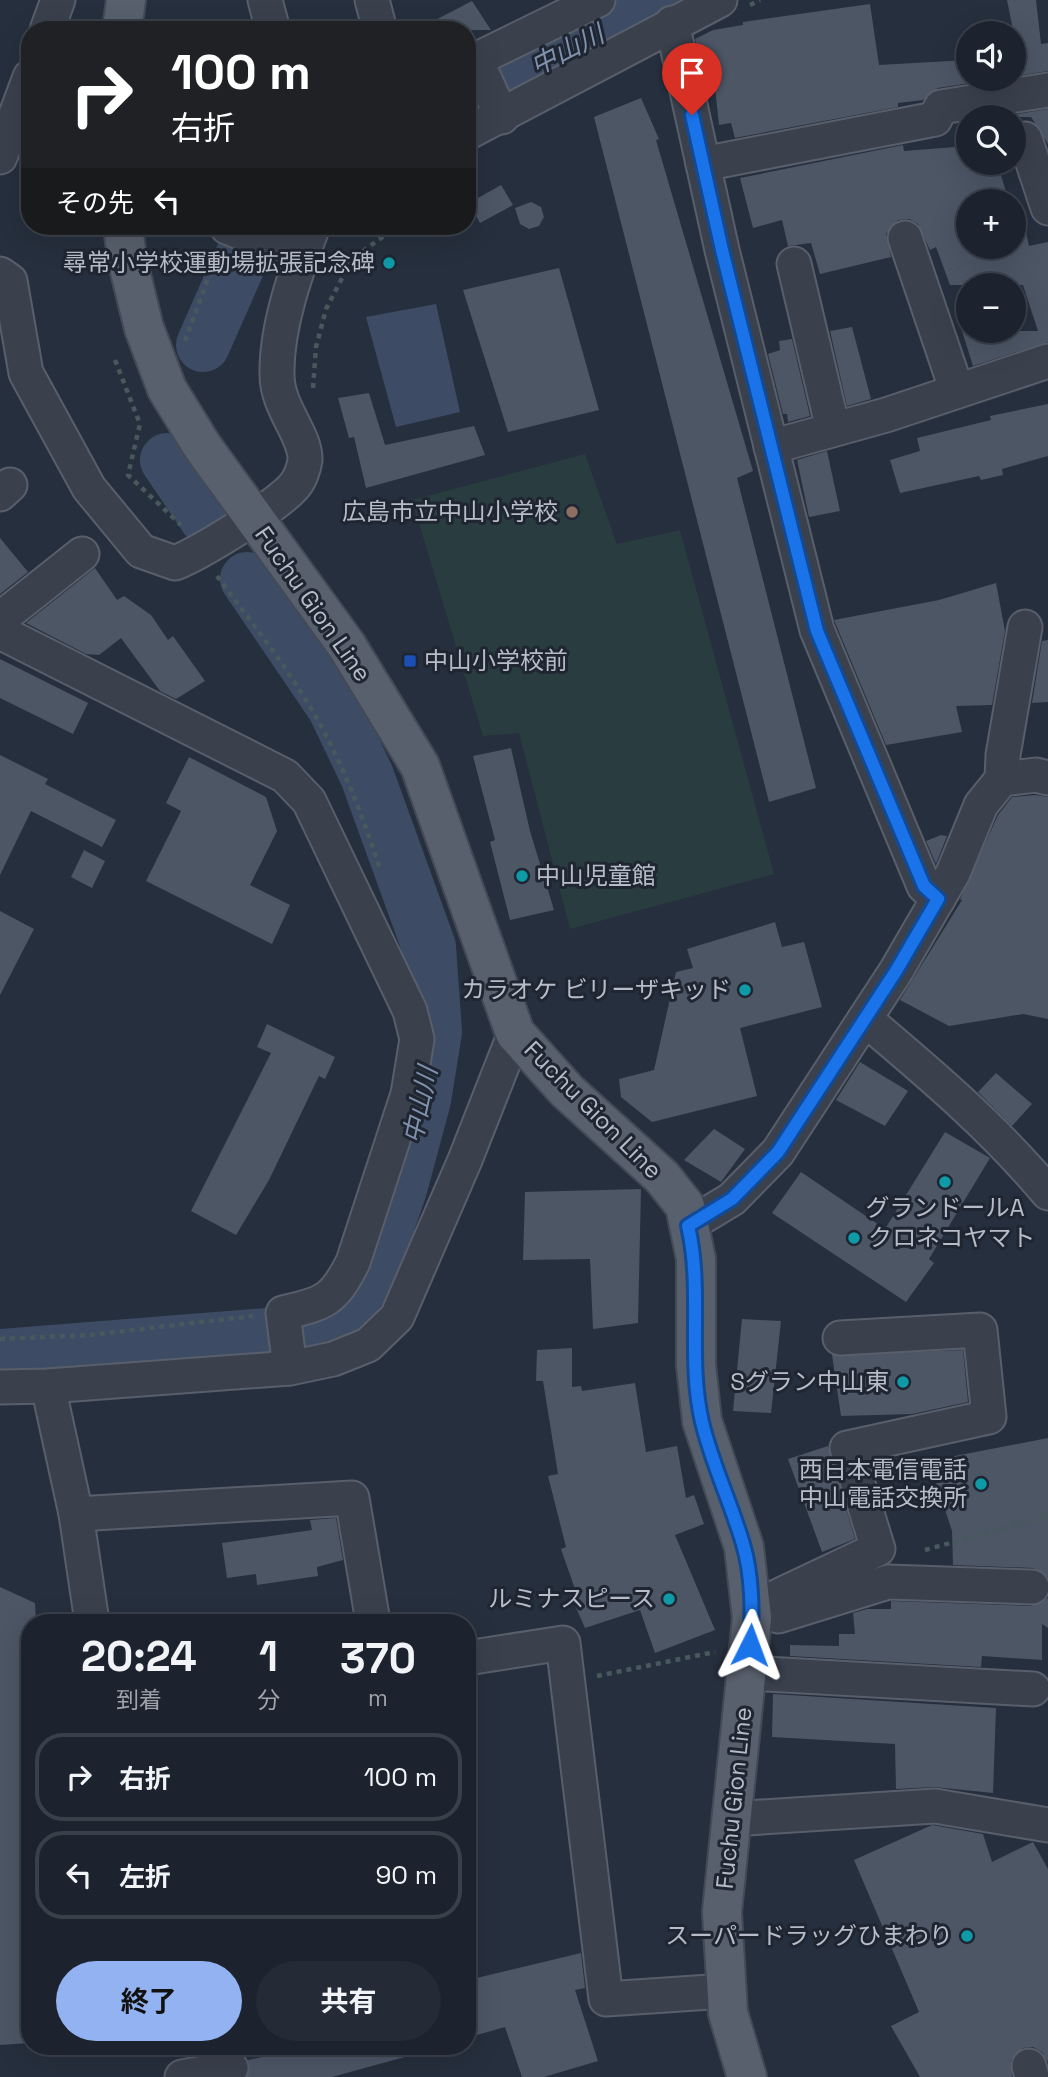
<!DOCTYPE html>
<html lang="ja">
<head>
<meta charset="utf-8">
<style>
  :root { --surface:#1c232e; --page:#252b36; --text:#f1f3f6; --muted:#a0a4aa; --line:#3a404a; --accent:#92b2f1 }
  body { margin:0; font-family:"Space Grotesk","Noto Sans JP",sans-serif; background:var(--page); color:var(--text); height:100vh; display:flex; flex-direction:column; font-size:26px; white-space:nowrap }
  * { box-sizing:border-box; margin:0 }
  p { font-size:23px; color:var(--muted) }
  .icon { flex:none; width:38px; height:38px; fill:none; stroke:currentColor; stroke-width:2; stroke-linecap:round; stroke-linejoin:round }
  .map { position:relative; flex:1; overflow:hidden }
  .details { position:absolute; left:21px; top:1614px; width:455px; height:441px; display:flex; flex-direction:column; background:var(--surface); border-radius:28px; box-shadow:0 7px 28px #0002,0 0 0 2px var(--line) }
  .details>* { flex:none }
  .banner { position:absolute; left:21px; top:21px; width:455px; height:214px; border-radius:28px; box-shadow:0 7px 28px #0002,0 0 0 2px var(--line); background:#202124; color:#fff; overflow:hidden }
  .buttons { position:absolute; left:956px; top:21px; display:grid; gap:14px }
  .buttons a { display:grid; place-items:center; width:70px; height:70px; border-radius:50%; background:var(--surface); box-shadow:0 7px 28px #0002,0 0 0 2px var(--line); font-size:35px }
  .pin { position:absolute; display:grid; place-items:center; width:60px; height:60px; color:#fff; margin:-72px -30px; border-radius:50% 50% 50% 0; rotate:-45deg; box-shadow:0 0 7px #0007 }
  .pin .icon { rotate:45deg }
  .me { position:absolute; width:77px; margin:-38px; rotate:3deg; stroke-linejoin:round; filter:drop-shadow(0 0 5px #0008) }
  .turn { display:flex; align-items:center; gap:24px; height:147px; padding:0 35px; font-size:32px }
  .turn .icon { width:91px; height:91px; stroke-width:2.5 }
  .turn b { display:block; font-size:49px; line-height:60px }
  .then { display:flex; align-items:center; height:66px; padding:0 35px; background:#0003; gap:14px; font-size:26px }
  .eta { display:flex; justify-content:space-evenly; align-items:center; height:119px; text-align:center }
  .eta b { font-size:42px; font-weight:700; line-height:49px }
  .cta { display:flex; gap:14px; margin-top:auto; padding:14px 35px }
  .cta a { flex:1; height:80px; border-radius:42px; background:var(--accent); color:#111; font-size:28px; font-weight:700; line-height:80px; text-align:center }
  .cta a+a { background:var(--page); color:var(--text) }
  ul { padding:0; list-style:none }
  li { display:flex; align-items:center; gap:21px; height:88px; margin:0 14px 10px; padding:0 21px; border:4px solid var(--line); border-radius:28px }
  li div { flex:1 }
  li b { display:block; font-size:26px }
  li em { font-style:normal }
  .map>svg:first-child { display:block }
  .green { fill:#293c3f }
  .water { fill:#3d4c64 }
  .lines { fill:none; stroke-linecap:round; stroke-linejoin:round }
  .river { stroke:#3d4c64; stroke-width:54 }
  .building { fill:#4c5665 }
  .minor-casing { stroke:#585f6b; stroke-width:37 }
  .major-casing { stroke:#434a56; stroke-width:42 }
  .path { stroke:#48595d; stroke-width:4.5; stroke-dasharray:5 5; stroke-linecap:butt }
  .minor { stroke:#3a414d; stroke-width:33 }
  .major { stroke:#58606d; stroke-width:38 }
  .route-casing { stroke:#114b97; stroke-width:18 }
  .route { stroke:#1a73e8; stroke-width:12 }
  .culture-dot { fill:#0f9aa8; stroke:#1f2632; stroke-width:2.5 }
  .education-dot { fill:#8d6e63; stroke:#1f2632; stroke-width:2.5 }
  .transit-dot { fill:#1a4fb4; stroke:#1f2632; stroke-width:2.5 }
  .labels { text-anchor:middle; stroke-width:6; stroke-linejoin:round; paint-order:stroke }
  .poi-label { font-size:24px; fill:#b6bcc8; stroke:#1f2632; text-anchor:end }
  .street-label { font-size:24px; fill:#b6bcc8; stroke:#1f2632 }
  .water-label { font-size:26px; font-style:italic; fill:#7f91ad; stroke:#1f2632 }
</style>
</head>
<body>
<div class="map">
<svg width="1048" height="2077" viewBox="0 0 1048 2077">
  <rect width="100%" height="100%" fill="#262f3d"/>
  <path class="green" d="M 585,454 L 617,544 L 680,530 L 774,874 L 570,929 L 519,733 L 483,736 L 412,500 Z"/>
  <path class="water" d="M 436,304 L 460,412 L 396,427 L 366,317 Z"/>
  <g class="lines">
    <g class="river">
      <path d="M 467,101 L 666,0"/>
      <path d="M 203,345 L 244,252 L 262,226"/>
      <path d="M 167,460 L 207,519"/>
      <path d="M 0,1356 L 306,1332 L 333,1321 L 369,1279 L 400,1189 L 424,1100 L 435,1032 L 429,947 L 367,776 L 334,707 L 247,579"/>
    </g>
  </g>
  <g class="building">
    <path d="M 1007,0 L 1036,0 L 1041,44 L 1048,43 L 1048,71 L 1022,75 Z"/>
    <path d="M 472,1 L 491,30 L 416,30 Z"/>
    <path d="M 870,4 L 879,65 L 968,60 L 968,79 L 996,79 L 938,88 L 923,100 L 898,103 L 898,107 L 735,138 L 731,123 L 719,125 L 714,78 L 704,80 L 695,39 L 713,30 L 743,25 L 743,22 Z"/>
    <path d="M 641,98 L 659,139 L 656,140 L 753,471 L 737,478 L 816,788 L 769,802 L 594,117 Z"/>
    <path d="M 1048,109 L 1048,144 L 1031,117 L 999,117 Z"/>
    <path d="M 903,145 L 904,151 L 968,146 L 968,163 L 997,163 L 1009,201 L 968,201 L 968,247 L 1013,247 L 1013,208 L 1021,209 L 1029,246 L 1048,242 L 1048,342 L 973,366 L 962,331 L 1038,331 L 1023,285 L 950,285 L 936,247 L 930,250 L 918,224 L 909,219 L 898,220 L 886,234 L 891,257 L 820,274 L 811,243 L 788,246 L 782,220 L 753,228 L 740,178 Z"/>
    <path d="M 501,185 L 513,205 L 480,223 L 469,203 Z"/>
    <path d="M 531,202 L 541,207 L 544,217 L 539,226 L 529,229 L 520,224 L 515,208 Z"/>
    <path d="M 559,268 L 599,410 L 508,432 L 463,290 Z"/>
    <path d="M 852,327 L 871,399 L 847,406 L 830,331 Z"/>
    <path d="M 792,339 L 810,416 L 788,422 L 787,414 L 783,414 L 768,354 L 780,350 L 779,341 Z"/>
    <path d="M 369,393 L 385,445 L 474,426 L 485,455 L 366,488 L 354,437 L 349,438 L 338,398 Z"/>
    <path d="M 1048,404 L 1048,456 L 1002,469 L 1003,475 L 981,480 L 979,476 L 900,493 L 890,460 L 920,451 L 917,438 L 991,420 L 990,416 Z"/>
    <path d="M 827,451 L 840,511 L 809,517 L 797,460 Z"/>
    <path d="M 0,538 L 28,572 L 0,594 Z"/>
    <path d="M 95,568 L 117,600 L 124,596 L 151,615 L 168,640 L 173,636 L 205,681 L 176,699 L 160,691 L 121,638 L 99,655 L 86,654 L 26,623 Z"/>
    <path d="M 996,583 L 1005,631 L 992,705 L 956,706 L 962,732 L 886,745 L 834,620 L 939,600 Z"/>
    <path d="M 1048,640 L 1048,702 L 1032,703 L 1042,641 Z"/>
    <path d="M 0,659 L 88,703 L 73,734 L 0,698 Z"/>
    <path d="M 511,748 L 530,831 L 554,910 L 510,920 L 490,842 L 495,840 L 473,756 Z"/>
    <path d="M 0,755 L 48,779 L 45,784 L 116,820 L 102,847 L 31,811 L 0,875 Z"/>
    <path d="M 189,757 L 266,797 L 277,831 L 250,885 L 290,905 L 272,944 L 146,881 L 181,811 L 166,803 Z"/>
    <path d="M 1035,795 L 1048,797 L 1048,1019 L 1023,1014 L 949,1026 L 900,1000 L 962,900 L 960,899 L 998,815 L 1012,797 Z"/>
    <path d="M 941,835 L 947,836 L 936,864 L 926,841 Z"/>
    <path d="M 84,850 L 105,861 L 92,888 L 71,877 Z"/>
    <path d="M 0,911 L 34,929 L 0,995 Z"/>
    <path d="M 775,922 L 782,947 L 804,942 L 822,1007 L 740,1028 L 757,1096 L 652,1122 L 621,1097 L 619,1079 L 654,1070 L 676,972 L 693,968 L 687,949 Z"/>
    <path d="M 267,1024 L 335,1057 L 325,1079 L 319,1076 L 269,1180 L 236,1235 L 191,1211 L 271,1053 L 257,1047 Z"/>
    <path d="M 860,1062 L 908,1091 L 885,1126 L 836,1100 Z"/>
    <path d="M 996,1073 L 1032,1104 L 1012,1126 L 978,1092 Z"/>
    <path d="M 714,1129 L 745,1149 L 721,1182 L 684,1160 Z"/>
    <path d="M 945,1132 L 990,1158 L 929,1259 L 934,1263 L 906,1302 L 772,1213 L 801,1172 L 885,1229 Z"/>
    <path d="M 641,1189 L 638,1323 L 593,1329 L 590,1259 L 523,1260 L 525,1192 Z"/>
    <path d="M 742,1319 L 781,1321 L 771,1413 L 733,1411 Z"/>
    <path d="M 572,1348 L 572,1387 L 581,1386 L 582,1391 L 635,1383 L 646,1452 L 677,1446 L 686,1498 L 694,1495 L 704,1524 L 675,1535 L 715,1630 L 655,1653 L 640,1610 L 585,1628 L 570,1594 L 576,1592 L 561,1549 L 566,1547 L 548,1476 L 558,1474 L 543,1381 L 536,1381 L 537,1350 Z"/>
    <path d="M 963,1350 L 968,1402 L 912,1414 L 841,1416 L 832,1355 Z"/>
    <path d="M 1048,1438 L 1048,1577 L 1033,1568 L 953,1565 L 952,1531 L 929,1461 Z"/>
    <path d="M 828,1446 L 855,1539 L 822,1552 L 788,1459 Z"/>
    <path d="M 336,1518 L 343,1560 L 317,1567 L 318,1576 L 257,1585 L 256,1574 L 227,1578 L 222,1543 L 312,1530 L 310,1520 Z"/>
    <path d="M 0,1587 L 35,1603 L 36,1622 L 30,1622 L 30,2043 L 0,2045 Z"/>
    <path d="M 1048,1598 L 1048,1628 L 1042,1624 L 1042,1660 L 982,1656 L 981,1667 L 790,1656 L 790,1645 L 839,1646 L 839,1634 L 855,1634 L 853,1613 L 867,1609 L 891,1609 L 891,1601 L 1031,1606 Z"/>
    <path d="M 773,1694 L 996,1708 L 993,1793 L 934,1787 L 896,1789 L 895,1744 L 772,1737 Z"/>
    <path d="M 932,1825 L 983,1834 L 992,1862 L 1033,1842 L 1048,1869 L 1048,2062 L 1042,2052 L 1033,2047 L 1023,2048 L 1011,2060 L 1012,2077 L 920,2077 L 891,2026 L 919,2012 L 854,1860 Z"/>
    <path d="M 581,1953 L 585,1988 L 575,1990 L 598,2061 L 544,2077 L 522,2077 L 505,2027 L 470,2037 L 467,2007 L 475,2005 L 468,1980 Z"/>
    <path d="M 312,2046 L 411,2046 L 412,2055 L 332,2077 L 247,2077 L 248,2060 Z"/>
  </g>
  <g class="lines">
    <g class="minor-casing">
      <g id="minor">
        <path d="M 265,0 L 273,30"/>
        <path d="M 372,0 L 380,30"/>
        <path d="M 672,23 L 722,250 L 817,630 L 924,886 L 938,899"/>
        <path d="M 47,30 L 58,0"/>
        <path d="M 476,60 L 502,117"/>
        <path d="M 467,64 L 598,0"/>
        <path d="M 467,133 L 720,0"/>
        <path d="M 1025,139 L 1048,208"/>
        <path d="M 0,157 L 30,77"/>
        <path d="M 703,164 L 935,119 L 941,107 L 1048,90"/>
        <path d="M 227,227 L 301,257"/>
        <path d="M 905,238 L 957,391"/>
        <path d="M 794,264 L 833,429"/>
        <path d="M 0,274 L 10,281 L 26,373 L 89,488 L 141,551 L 175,563 C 200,553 279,505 295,485 C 300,479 304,468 305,460 C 306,435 277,408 277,375 C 276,326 296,272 313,226"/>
        <path d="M 771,447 L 886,415 L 1048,361"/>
        <path d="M 0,494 L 10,485"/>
        <path d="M 0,619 L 82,554"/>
        <path d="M 0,632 L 285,776 L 309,801 L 410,1011 L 417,1039 L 408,1094 L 353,1262 C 333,1302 324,1303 283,1313 L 290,1368"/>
        <path d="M 1002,779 L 1003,755 L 1025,627"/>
        <path d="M 865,1019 C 929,1073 994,1128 1048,1193"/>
        <path d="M 689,1225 L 732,1199 L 778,1152 L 896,971 L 953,873 L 981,805 L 1002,779 L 1036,775 L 1048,778"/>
        <path d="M 48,1386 L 76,1514 L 92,1622"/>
        <path d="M 0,1387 L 48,1386 L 290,1368 L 333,1359 L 368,1345 L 397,1317 L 465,1160 L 515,1033"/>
        <path d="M 76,1514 L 352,1498 L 373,1622"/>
        <path d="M 751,1609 L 878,1549 L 847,1448 L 989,1417 L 980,1330 L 840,1338"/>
        <path d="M 778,1616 L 888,1582 L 1032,1587"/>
        <path d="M 467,1658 L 563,1643 L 606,1999 L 725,1991"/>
        <path d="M 747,1673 L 1033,1689"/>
        <path d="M 731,1819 L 935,1806 L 1048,1825"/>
        <path d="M 1029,2066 L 1032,2077"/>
        <path d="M 182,2077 L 231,2068"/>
      </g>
    </g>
    <g class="major-casing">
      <g id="major">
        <path d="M 122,30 L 126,0"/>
        <path d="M 123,226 L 127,259 L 144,328 L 167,389 L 202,446 L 347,646 L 420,766 L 515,1033 L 567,1091 L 662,1177 L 685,1206 L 696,1259 L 696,1365 L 702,1421 L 744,1547 L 752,1618 L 722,1912 L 728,2013 L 747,2077"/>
      </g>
    </g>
    <g class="path">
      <path d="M 750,5 L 760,0"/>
      <path d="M 342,232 L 349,236 L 372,226"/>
      <path d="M 185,341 L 216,257"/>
      <path d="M 115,360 L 140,424 L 128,475 L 181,525"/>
      <path d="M 313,388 L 316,347 L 326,309 L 352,259 L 398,226"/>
      <path d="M 217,576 C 255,627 296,678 326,735 C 348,778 365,823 380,869"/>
      <path d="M 0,1339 L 90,1335 L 253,1316"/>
      <path d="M 925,1550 L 1048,1516"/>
      <path d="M 597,1676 L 715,1652"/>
    </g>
    <use href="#minor" class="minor"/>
    <use href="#major" class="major"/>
  </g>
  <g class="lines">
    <g class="route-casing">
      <path id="route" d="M 692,115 L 722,250 L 817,631 L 924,886 L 938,899 L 896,971 L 778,1152 L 732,1199 L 688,1226 C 703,1290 687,1358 702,1422 C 712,1464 731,1503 743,1544 C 752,1574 753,1613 750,1645"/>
    </g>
    <use href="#route" class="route"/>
  </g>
  <g class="culture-dot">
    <circle cx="389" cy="263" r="7"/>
    <circle cx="522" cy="876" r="7"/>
    <circle cx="745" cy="990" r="7"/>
    <circle cx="945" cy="1182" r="7"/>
    <circle cx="854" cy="1238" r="7"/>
    <circle cx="903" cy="1382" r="7"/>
    <circle cx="981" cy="1484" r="7"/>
    <circle cx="669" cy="1599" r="7"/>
    <circle cx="967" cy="1936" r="7"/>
  </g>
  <circle class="education-dot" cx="572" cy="512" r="7"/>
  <rect class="transit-dot" x="403" y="654" width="14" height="14" rx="3.5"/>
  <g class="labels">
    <g class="poi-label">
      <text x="375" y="271">尋常小学校運動場拡張記念碑</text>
      <text x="558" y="520">広島市立中山小学校</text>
      <text x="424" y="669" text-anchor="start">中山小学校前</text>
      <text x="536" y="884" text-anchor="start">中山児童館</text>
      <text x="731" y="998">カラオケ ビリーザキッド</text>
      <text x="945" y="1216" text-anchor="middle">グランドールA</text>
      <text x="868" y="1246" text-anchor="start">クロネコヤマト</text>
      <text x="889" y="1390">Sグラン中山東</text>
      <text x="967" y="1478">西日本電信電話<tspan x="967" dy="28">中山電話交換所</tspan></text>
      <text x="655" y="1607">ルミナスピース</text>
      <text x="953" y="1944">スーパードラッグひまわり</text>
    </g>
    <g class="street-label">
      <text transform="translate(313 604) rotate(55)" y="8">Fuchu Gion Line</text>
      <text transform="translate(593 1110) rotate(45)" y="8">Fuchu Gion Line</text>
      <text transform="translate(734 1798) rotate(-84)" y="8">Fuchu Gion Line</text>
    </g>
    <g class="water-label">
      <text transform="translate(567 50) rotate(-27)" y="9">中山川</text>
      <text transform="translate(420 1105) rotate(-78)" y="9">中山川</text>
    </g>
  </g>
</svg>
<div class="buttons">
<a><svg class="icon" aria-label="sound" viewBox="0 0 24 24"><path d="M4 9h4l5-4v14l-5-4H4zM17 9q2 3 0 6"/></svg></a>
<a><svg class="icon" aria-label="search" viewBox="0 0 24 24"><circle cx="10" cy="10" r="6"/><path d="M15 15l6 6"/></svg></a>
<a>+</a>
<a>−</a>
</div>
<div class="pin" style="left:692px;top:115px;background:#d93025"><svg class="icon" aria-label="arrive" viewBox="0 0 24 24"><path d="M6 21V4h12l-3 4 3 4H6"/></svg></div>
<svg class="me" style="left:750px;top:1645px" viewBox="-20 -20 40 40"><path d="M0-17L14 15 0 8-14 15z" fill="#1a73e8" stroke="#fff" stroke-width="4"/></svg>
<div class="banner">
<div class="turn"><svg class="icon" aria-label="right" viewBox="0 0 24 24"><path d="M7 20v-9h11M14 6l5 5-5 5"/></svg><div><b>100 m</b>右折</div></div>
<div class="then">その先<svg class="icon" aria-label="left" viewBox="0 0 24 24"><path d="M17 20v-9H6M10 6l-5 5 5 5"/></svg></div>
</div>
<section class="details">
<div class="eta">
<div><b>20:24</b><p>到着</p></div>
<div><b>1</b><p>分</p></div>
<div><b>370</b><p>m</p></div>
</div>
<ul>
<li><svg class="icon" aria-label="right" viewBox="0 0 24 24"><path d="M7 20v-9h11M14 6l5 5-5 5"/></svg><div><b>右折</b></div><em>100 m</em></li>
<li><svg class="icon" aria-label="left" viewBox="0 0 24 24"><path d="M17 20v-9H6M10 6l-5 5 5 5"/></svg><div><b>左折</b></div><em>90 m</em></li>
</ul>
<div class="cta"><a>終了</a><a>共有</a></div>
</section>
</div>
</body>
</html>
